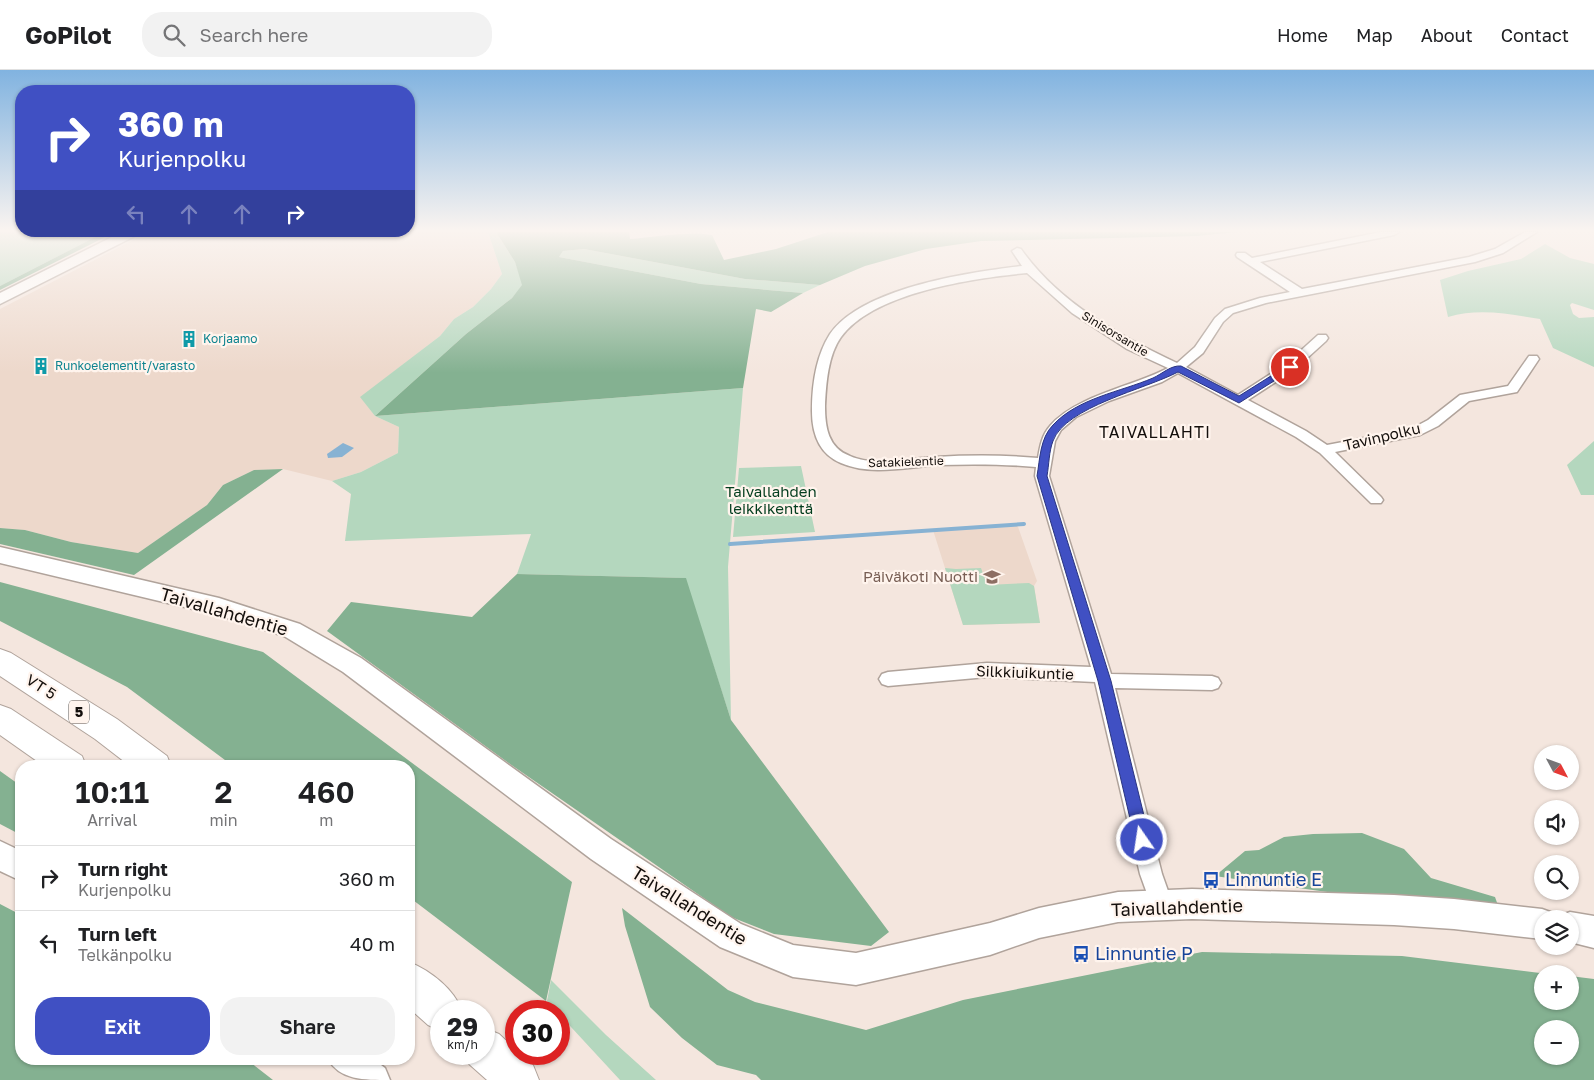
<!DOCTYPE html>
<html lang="en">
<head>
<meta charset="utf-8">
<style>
  :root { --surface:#fff; --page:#f2f2f2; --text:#202124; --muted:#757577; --line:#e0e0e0; --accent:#4050c3 }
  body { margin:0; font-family:"Golos Text",sans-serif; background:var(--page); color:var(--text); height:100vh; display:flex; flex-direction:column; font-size:19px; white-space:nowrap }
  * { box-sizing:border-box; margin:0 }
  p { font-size:16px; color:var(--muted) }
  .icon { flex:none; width:28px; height:28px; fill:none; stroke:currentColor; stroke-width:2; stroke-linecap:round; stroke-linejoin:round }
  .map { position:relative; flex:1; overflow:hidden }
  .sheet { position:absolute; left:15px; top:690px; width:400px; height:305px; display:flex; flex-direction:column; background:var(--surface); border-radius:20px; box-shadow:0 1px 4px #0004 }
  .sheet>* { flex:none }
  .banner { position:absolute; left:15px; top:15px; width:400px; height:152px; border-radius:20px; box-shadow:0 1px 4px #0004; background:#4050c3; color:#fff; overflow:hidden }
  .needle { width:32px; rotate:131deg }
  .tools { position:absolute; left:1534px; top:675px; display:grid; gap:10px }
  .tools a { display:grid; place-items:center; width:45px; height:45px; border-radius:50%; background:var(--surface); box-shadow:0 1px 4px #0004; font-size:25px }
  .speed { position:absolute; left:430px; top:930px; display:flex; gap:10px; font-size:25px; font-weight:700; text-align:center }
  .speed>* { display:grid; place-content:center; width:65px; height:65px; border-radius:50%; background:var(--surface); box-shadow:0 1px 4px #0004; line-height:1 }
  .speed small { font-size:12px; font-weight:400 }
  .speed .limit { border:8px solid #d22; background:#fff; color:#111 }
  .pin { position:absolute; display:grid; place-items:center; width:42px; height:42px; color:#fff; margin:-21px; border:2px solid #fff; border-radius:50%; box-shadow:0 1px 5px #0007 }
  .me { position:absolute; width:55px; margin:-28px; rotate:347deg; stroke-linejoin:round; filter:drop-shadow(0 0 4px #0008) }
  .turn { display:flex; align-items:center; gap:18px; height:105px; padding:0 20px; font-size:22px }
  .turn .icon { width:65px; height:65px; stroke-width:2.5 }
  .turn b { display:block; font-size:35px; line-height:42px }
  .lanes { display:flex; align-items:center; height:48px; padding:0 20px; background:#0003; justify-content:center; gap:25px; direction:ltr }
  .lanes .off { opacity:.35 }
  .eta { display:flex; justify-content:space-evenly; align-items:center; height:85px; text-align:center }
  .eta b { font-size:30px; font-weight:600; line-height:35px }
  .cta { display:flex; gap:10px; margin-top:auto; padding:10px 20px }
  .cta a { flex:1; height:58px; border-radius:20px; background:var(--accent); color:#fff; font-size:20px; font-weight:600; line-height:58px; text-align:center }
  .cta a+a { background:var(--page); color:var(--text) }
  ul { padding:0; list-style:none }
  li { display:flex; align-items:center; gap:15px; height:65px; padding:0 20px; border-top:1px solid var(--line) }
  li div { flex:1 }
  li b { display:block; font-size:19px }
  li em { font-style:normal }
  header { display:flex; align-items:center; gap:30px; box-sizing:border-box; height:70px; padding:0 25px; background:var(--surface); border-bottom:1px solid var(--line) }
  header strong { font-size:24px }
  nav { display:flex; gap:28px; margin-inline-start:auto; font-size:18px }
  .search { width:350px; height:45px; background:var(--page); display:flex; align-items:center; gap:12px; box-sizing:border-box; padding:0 18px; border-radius:20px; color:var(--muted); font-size:19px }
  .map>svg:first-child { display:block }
  .built { fill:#edd8cb }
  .green { fill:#b4d7be }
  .forest { fill:#84b191; fill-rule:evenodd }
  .water { fill:#87b2d3 }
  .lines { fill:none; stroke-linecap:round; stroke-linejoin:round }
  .stream { stroke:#87b2d3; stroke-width:4 }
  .street-casing { stroke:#b0a39b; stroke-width:3 }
  .secondary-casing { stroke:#b0a39b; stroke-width:3 }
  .highway-casing { stroke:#b0a39b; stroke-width:2 }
  .street { fill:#fff; fill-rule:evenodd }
  .secondary { fill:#fff; fill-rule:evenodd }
  .highway { fill:#fff; fill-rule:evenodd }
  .route { fill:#4050c3; stroke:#2a347f }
  .labels { text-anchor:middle; stroke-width:4.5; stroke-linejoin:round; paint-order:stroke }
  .far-street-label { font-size:12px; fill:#140f0c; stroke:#fff4ed }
  .far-culture-label { font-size:12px; fill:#0d838f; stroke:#fff4ed; text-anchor:start }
  .shield { fill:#fff4ed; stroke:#5a5450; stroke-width:1 }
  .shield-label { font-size:14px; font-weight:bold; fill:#140f0c }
  .street-label { font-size:15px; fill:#140f0c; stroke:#fff4ed }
  .park-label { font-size:15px; fill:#033d1e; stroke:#fff4ed }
  .education-label { font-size:15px; fill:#785e54; stroke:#fff4ed; text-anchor:end }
  .neighbourhood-label { font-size:16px; letter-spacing:1px; fill:#140f0c; stroke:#fff4ed }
  .near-street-label { font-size:18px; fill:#140f0c; stroke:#fff4ed }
  .near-transit-label { font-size:18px; fill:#164399; stroke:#fff4ed; text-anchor:start }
</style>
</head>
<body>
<header>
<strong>GoPilot</strong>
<div class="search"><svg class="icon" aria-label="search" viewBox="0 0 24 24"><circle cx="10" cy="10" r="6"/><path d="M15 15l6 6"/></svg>Search here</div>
<nav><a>Home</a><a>Map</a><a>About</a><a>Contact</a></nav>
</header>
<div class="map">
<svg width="1594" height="1010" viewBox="0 0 1594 1010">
  <rect width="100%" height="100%" fill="#f4e6de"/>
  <g class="built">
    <path d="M 149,162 L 488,162 L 502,204 L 491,219 L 473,237 L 454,249 L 440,266 L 361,327 L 375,346 L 399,357 L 398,383 L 361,402 L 332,411 L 283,399 L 254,400 L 223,415 L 207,435 L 138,483 L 71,472 L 25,460 L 0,458 L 0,239 Z"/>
    <path d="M 1017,454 L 1037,511 L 1034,516 L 1040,553 L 963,555 L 933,460 Z"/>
  </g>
  <g class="green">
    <path d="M 0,162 L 105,162 L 0,216 Z"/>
    <path d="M 488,162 L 496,162 L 515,192 L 523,215 L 512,228 L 466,264 L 375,346 L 743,318 L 728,497 L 731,650 L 685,508 L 517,504 L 531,464 L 345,471 L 351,424 L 332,411 L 361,402 L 398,383 L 399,357 L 375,346 L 360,327 L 440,266 L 454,249 L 473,237 L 491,219 L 502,204 Z"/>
    <path d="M 1545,174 L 1570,188 L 1594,194 L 1594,240 L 1572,233 L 1570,235 L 1573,244 L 1579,248 L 1594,247 L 1594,297 L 1553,278 L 1540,249 C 1508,244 1479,238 1448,247 L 1440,210 L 1468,201 L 1521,189 Z"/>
    <path d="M 584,179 L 745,209 L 820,215 L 803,223 L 701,214 L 559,187 L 563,181 Z"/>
    <path d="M 1594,371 L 1594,425 L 1581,425 L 1567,395 Z"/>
    <path d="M 801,396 L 815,462 L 733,467 L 739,398 Z"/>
    <path d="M 945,498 L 956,499 L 981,498 L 987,515 L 1029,513 L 1034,516 L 1040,553 L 963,555 Z"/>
    <path d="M 551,910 L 606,965 L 656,1010 L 620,1010 L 559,944 L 559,941 L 556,941 L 547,931 Z"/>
  </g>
  <g class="forest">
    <path d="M 105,162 L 115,162 L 0,220 L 0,216 Z"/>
    <path d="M 496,162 L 629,162 L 630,169 C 654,167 690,161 712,165 L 724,190 L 776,179 L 828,162 L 1237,162 L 1196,166 L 981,171 L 926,179 L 865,196 L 820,215 L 745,209 L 584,179 L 563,181 L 559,187 L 701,214 L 803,223 L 771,242 L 756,239 L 743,318 L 375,346 L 466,264 L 512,228 L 522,215 L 515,192 Z"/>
    <path d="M 283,399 L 134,505 L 0,474 L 0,458 L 25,460 L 71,472 L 138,483 L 207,435 L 223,415 L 254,400 Z"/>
    <path d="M 517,504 L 686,508 L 731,650 L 889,862 L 871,876 L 774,864 L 731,847 L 510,694 L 327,561 L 351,532 L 472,547 Z"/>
    <path d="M 0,512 L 263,582 L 572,812 L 546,931 L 409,827 L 409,696 L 233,696 L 127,617 L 0,551 Z"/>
    <path d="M 0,701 L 21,716 L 21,765 L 0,754 Z"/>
    <path d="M 1362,763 L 1404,779 L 1431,808 L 1495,827 L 1500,841 C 1404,833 1310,820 1215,806 L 1245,781 L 1259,780 L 1284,767 L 1313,764 Z"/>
    <path d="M 0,834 L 21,845 L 21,989 L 246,989 L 273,1010 L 0,1010 Z"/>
    <path d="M 622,838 L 728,920 L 755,932 L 866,960 L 963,930 L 1202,882 L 1402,886 L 1548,904 L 1542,904 L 1542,931 L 1570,931 L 1570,906 L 1594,909 L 1594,1010 L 761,1010 L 756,1005 L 717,995 L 682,968 L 650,937 L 625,856 ZM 1542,959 L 1570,959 L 1570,986 L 1542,986 Z"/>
  </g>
  <path class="water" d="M 343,373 L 354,378 L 342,387 L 328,388 L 327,384 Z"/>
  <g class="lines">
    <path class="stream" d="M 730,474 L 1024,454"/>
    <g class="street-casing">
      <path id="street" d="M 1381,162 L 1399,162 L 1394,165 L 1260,192 L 1302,219 L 1469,187 L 1495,179 L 1525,162 L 1537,162 L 1503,183 L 1475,192 L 1266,233 L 1233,243 L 1223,252 L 1203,283 L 1186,297 L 1238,325 L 1286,294 L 1318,265 L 1326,265 L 1328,268 L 1326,271 L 1294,300 L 1248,330 L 1306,361 L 1327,375 L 1411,359 L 1428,350 L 1460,325 L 1508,316 L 1529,286 L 1537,286 L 1539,289 L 1517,322 L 1469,331 L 1438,356 L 1420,365 L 1335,382 L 1381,427 L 1383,430 L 1381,433 L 1371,433 L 1320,383 L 1296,367 L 1178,303 L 1162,312 L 1109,331 L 1076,347 L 1061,360 L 1055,371 L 1049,406 L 1111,604 L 1212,606 L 1218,608 L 1221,613 L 1218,618 L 1212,620 L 1115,618 L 1162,804 L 1173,835 L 1170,843 L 1162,846 L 1154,843 L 1140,804 L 1095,612 L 987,607 L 888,616 L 882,614 L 879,609 L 882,604 L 888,602 L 987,593 L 1091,597 L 1035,406 L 1036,397 C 1004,394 971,394 938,395 C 907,397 871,406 841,393 C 819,384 812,363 812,341 C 812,315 816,286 830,264 C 862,218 969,202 1022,196 L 1012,181 L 1017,178 L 1021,179 C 1058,232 1119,266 1177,293 L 1195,277 L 1215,248 L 1225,239 L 1260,228 L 1290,222 L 1237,187 L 1236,185 L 1237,183 L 1245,183 L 1252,188 ZM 1027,203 L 1072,243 L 1127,279 L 1168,298 C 1134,316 1075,326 1050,356 C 1042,365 1040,376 1038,388 C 1004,385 970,385 936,387 C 909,388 875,397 850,386 C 828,378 825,357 825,336 C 826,314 828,285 841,267 C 874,222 974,208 1027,203 Z"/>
    </g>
    <g class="secondary-casing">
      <g id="secondary">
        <path d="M 122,162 L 139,162 L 137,165 L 0,234 L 0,223 Z"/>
        <path d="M 0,477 L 219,528 L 300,554 L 361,588 L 611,769 L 741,854 L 793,875 L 856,883 L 990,853 L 1039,838 L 1118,822 L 1192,819 L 1394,825 L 1454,829 L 1542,839 L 1553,843 L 1555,849 L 1542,849 L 1542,869 L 1454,859 L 1394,855 L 1192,849 L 1118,852 L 1039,868 L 990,885 L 856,915 L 793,907 L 720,877 L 591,789 L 343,602 L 284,566 L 218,545 L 0,493 Z"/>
        <path d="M 0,771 L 21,781 L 21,811 L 0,801 Z"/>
        <path d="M 1570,842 L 1594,846 L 1594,878 L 1570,872 L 1570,849 L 1558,849 L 1559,846 Z"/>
        <path d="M 328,989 L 373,989 L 385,998 L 390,1010 C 363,1010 340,1010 328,989 Z"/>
      </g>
    </g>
    <g class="highway-casing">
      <g id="highway">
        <path d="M 0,579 L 11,583 L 117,649 L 167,686 L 171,696 L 130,696 L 95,669 L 0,606 Z"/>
        <path d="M 0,635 L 11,639 L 82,686 L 86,696 L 44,696 L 0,665 Z"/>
        <path d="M 409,892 C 431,901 454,919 462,941 L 441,941 L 441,961 L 428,955 L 409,938 Z"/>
        <path d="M 484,958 L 499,964 L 516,980 L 516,984 L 521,984 L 533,995 L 539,1010 L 487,1010 L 469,994 L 465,984 L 484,984 Z"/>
      </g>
    </g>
    <use href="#street" class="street"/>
    <use href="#secondary" class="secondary"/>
    <use href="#highway" class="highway"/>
  </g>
  <linearGradient id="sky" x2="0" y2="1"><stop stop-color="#81b3e0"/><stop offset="0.53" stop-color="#faf4f0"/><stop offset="1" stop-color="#faf4f0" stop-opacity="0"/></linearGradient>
  <rect width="1594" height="303" fill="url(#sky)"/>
  <path class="route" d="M 1290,294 L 1293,295 L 1293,299 L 1239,333 L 1178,302 C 1146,319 1065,337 1053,371 C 1049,381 1049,395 1047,406 L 1111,611 L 1150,770 L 1147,774 L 1142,776 L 1137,774 L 1135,770 L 1098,611 L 1037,406 C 1040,389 1040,368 1053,355 C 1078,328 1120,322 1153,308 C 1162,304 1171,295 1181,296 L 1239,326 Z"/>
  <defs>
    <g id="building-bare" transform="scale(1.35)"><path d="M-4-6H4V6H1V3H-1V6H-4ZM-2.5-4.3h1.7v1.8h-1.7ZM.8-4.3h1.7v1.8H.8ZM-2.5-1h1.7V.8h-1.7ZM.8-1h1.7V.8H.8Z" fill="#0f9aa8" stroke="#fff4ed" stroke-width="2.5" paint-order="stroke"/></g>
    <g id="school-bare" transform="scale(1.35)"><path d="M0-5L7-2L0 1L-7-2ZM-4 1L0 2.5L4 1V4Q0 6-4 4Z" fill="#8d6e63" stroke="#fff4ed" stroke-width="2.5" paint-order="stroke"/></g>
    <g id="bus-bare" transform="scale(1.35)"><path d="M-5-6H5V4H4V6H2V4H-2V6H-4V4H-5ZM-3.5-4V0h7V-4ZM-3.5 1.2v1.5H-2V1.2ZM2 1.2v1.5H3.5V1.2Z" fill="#1a4fb4" stroke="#fff4ed" stroke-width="2.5" paint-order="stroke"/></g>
  </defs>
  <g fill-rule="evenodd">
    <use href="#building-bare" x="189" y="269"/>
    <use href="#building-bare" x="41" y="296"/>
    <use href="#school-bare" x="992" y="507"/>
    <use href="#bus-bare" x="1211" y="810"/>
    <use href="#bus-bare" x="1081" y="884"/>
  </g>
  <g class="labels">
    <g class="far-street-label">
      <text transform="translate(1115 264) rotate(31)" y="4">Sinisorsantie</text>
      <text transform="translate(906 392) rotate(-2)" y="4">Satakielentie</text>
    </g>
    <g class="far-culture-label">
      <text x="203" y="273">Korjaamo</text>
      <text x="55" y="300">Runkoelementit/varasto</text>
    </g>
    <rect class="shield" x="69" y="630.5" width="20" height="23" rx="4"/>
    <g class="shield-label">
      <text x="79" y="647">5</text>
    </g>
    <g class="street-label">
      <text transform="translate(1382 367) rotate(-13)" y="5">Tavinpolku</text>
      <text transform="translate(1025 603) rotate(2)" y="5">Silkkiuikuntie</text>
      <text transform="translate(41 617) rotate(33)" y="5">VT 5</text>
    </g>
    <g class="park-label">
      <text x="771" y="427">Taivallahden<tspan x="771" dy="17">leikkikenttä</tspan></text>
    </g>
    <g class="education-label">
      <text x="978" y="512">Päiväkoti Nuotti</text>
    </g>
    <g class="neighbourhood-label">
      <text x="1155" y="368">TAIVALLAHTI</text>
    </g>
    <g class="near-street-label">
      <text transform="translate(224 542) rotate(16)" y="6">Taivallahdentie</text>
      <text transform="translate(689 836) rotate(32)" y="6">Taivallahdentie</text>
      <text transform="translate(1177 838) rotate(-2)" y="6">Taivallahdentie</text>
    </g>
    <g class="near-transit-label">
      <text x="1225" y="816">Linnuntie E</text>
      <text x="1095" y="890">Linnuntie P</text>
    </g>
  </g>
</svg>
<div class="tools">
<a><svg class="needle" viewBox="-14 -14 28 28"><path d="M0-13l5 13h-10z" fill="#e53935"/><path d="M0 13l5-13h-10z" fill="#757577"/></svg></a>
<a><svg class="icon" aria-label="sound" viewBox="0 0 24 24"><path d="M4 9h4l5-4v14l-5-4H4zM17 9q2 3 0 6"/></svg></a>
<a><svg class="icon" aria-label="search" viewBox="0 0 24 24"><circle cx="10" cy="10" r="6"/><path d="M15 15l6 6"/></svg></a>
<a><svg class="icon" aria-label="layers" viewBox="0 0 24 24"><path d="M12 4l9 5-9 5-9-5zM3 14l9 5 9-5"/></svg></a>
<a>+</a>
<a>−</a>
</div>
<div class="speed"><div>29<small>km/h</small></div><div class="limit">30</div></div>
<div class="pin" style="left:1290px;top:297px;background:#d93025"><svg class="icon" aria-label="arrive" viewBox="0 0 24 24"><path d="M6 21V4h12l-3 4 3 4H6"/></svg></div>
<svg class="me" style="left:1142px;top:770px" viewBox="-20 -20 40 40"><circle r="17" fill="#4050c3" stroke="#fff" stroke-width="3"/><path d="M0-11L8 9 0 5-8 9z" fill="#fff"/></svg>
<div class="banner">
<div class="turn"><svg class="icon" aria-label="right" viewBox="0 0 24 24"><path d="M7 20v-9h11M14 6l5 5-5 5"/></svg><div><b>360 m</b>Kurjenpolku</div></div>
<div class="lanes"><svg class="icon off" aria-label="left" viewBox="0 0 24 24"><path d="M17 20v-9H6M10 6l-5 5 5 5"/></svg><svg class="icon off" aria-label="ahead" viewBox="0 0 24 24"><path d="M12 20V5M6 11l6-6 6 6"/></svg><svg class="icon off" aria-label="ahead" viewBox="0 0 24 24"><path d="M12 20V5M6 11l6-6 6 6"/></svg><svg class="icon" aria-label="right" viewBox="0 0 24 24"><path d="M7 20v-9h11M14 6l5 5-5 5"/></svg></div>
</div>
<section class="sheet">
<div class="eta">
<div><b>10:11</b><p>Arrival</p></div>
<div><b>2</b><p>min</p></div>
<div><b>460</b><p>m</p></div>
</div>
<ul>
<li><svg class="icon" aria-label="right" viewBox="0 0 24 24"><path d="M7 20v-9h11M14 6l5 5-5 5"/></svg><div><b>Turn right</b><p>Kurjenpolku</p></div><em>360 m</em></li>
<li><svg class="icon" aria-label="left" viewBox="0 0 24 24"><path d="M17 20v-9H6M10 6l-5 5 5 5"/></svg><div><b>Turn left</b><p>Telkänpolku</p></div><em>40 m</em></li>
</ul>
<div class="cta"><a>Exit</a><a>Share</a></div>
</section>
</div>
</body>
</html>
